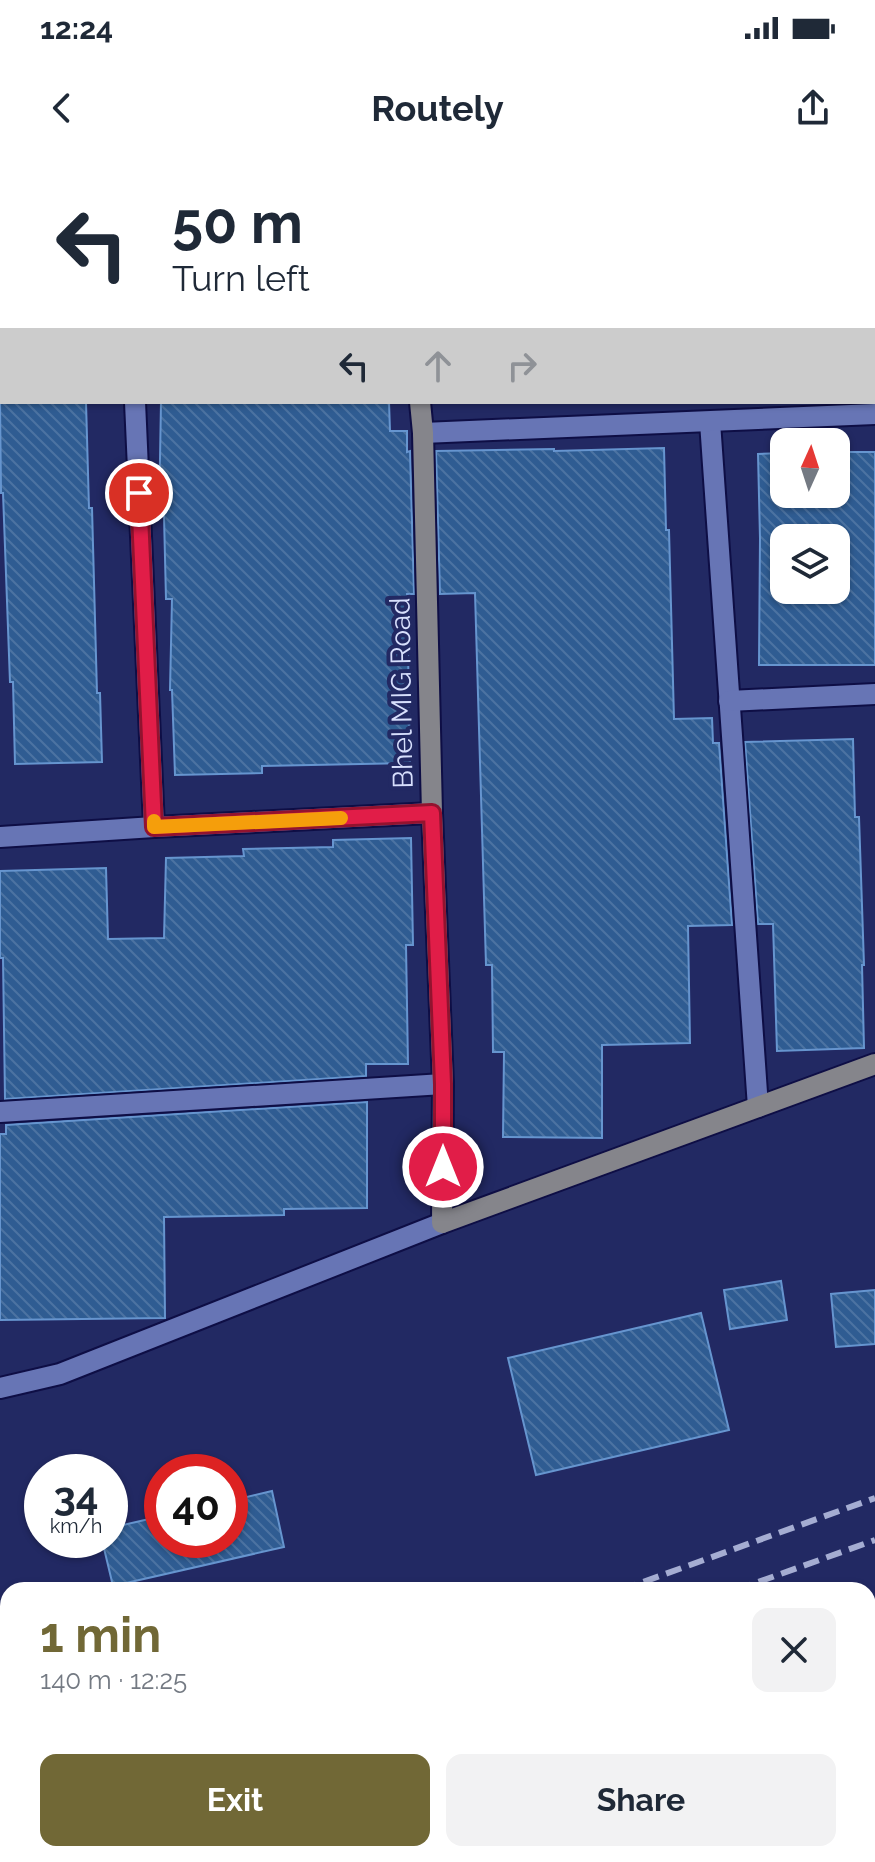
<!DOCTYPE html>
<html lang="en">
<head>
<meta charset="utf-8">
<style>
  :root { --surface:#fff; --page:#f2f2f3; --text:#1f2937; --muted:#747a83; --accent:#716836 }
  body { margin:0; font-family:Raleway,sans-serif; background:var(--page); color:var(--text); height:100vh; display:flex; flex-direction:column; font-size:30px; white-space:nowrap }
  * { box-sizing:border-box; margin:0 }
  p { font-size:26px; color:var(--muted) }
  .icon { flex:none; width:44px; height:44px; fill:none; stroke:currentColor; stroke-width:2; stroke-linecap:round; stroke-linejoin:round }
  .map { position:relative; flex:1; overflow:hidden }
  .sheet { position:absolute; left:0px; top:1422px; width:876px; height:280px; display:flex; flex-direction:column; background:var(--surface); border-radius:24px 24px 0 0; box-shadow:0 2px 6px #0004 }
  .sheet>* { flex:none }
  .top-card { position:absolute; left:0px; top:0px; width:876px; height:244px; box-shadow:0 2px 6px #0004; background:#fff; color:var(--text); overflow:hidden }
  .needle { width:52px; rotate:3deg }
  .fabs { position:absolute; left:770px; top:268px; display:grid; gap:16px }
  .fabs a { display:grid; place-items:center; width:80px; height:80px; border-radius:16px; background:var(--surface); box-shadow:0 2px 6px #0004; font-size:40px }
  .speed { position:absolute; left:24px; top:1294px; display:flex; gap:16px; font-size:40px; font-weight:700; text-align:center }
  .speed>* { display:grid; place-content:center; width:104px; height:104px; border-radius:50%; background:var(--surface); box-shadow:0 2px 6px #0004; line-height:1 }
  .speed small { font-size:20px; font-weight:400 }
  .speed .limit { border:12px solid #d22; background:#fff; color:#111 }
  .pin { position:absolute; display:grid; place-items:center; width:68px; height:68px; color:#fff; margin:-34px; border:4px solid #fff; border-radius:50%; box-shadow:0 2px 8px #0007 }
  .me { position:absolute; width:88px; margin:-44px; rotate:0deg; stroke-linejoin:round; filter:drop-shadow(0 0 6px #0008) }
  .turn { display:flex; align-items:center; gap:28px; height:168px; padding:0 40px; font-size:36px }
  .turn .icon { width:104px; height:104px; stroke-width:2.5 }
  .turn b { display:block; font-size:56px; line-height:68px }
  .lanes { display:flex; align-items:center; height:76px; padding:0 40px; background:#0003; justify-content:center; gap:40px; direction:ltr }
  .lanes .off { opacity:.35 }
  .round { display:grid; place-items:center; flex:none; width:84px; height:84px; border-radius:16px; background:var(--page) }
  .summary { display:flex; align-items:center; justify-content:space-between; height:136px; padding:0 40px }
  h1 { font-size:48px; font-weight:700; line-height:60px; color:var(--accent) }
  .button { display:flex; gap:16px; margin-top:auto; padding:16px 40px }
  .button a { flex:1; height:92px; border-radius:16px; background:var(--accent); color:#fff; font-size:32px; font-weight:700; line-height:92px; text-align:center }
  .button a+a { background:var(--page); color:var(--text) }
  .status { display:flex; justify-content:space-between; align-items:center; height:56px; padding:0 40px; background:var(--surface); direction:ltr }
  .status svg { height:22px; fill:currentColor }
  header { display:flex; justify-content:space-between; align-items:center; height:104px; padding:0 40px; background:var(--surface); font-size:36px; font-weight:700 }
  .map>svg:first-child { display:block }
  .building { fill:url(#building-back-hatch); stroke:#6695cf; stroke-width:2; fill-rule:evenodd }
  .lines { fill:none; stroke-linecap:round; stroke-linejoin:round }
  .lane-casing { stroke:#0e0e45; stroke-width:24 }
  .street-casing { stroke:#0e0e45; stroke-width:24 }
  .secondary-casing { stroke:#0e0e45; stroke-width:24 }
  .lane { stroke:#6775b5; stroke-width:20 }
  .street { stroke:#6775b5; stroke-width:20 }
  .secondary { stroke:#85858b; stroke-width:20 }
  .rail { stroke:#a5add2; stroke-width:6; stroke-dasharray:16 8; stroke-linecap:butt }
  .route-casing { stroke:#92132f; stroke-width:20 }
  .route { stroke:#e11d48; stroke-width:14 }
  .slow { stroke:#f59e0b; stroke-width:14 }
  .labels { text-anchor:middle; stroke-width:8; stroke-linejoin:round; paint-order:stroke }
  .street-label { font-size:28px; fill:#d7dffc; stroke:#222963 }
</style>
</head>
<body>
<div class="status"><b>12:24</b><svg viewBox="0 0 49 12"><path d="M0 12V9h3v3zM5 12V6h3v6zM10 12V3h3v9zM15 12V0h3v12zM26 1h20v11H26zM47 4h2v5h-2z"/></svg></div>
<header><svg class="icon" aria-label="back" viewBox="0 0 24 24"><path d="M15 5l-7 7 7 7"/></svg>Routely<svg class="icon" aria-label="share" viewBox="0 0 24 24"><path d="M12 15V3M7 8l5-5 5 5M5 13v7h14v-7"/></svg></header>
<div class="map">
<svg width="875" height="1702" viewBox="0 0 875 1702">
  <defs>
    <pattern id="building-back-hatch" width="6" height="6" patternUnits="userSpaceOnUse" patternTransform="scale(2)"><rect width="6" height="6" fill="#2f5c92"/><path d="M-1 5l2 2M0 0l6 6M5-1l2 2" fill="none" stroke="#4c73a2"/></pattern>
  </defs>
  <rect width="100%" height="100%" fill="#222963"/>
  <g class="building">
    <path d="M 0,242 L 86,242 L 89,348 L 92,348 L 97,533 L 100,533 L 102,602 L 15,604 L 13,522 L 10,522 L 3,333 L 1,333 Z"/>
    <path d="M 161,242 L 389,242 L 390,271 L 407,271 L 407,292 L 410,291 L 414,434 L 407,434 L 410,603 L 262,606 L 262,613 L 175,615 L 172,530 L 170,530 L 172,439 L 166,439 L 164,356 L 159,356 Z"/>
    <path d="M 664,288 L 666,370 L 669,370 L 674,559 L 712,558 L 713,583 L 719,583 L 732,765 L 688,766 L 690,883 L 602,885 L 602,978 L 503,977 L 504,892 L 493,892 L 492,805 L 486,805 L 475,433 L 440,434 L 436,291 L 554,289 L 554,291 Z"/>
    <path d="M 836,292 L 875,292 L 875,505 L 759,505 L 760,378 L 758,294 L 784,293 L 784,334 L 836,334 ZM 784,378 L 836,378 L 836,430 L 784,430 Z"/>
    <path d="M 853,579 L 855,657 L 859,657 L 864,805 L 862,805 L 864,888 L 777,891 L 773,764 L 758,764 L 745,582 Z"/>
    <path d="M 411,678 L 413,785 L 406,785 L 408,904 L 366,904 L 366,916 L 5,939 L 3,798 L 0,798 L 0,711 L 106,708 L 108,779 L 164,778 L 166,698 L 244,696 L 243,689 L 333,687 L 333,680 Z"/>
    <path d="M 367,942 L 367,1048 L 284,1049 L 284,1055 L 164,1057 L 165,1158 L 0,1160 L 0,974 L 6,974 L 6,965 Z"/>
    <path d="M 781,1121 L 787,1160 L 730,1169 L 724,1130 Z"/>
    <path d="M 875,1130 L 875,1184 L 836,1187 L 831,1134 Z"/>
    <path d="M 701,1153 L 729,1270 L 536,1315 L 508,1198 Z"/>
    <path d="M 272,1331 L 284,1387 L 113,1426 L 102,1380 L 110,1380 L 110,1368 L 162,1356 L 162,1380 L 230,1380 L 230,1341 Z"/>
  </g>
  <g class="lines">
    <g class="lane-casing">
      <path id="lane" d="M 868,1518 L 875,1517"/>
    </g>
    <g class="street-casing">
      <g id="street">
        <path d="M 124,0 L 124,2"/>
        <path d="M 401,2 L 444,0"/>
        <path d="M 0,29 L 2,29"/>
        <path d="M 135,242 L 154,667"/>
        <path d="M 710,262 L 758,947"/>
        <path d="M 423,273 L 875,254"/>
        <path d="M 729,541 L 875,534"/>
        <path d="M 0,677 L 154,667 L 432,653"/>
        <path d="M 0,952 L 443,924"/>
        <path d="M 0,1228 L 60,1214 L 442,1063"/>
        <path d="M 868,1683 L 875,1700"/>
        <path d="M 607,1694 L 610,1702"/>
      </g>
    </g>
    <g class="secondary-casing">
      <g id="secondary">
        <path d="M 401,0 L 401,2"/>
        <path d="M 420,242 L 423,273 L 432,653 L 443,924 L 442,1063 L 875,904"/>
      </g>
    </g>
    <use href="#lane" class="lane"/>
    <use href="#street" class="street"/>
    <use href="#secondary" class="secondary"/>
    <g class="rail">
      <path d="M 621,1430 L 875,1338"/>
      <path d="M 736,1430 L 875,1380"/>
      <path d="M 0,1655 L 8,1652"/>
      <path d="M 0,1695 L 8,1692"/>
    </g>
  </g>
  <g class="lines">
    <g class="route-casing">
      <path id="route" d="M 139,333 L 154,667 L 432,653 L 443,924 L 443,1007"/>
    </g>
    <use href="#route" class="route"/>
    <path class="slow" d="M 154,661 L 154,667 L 341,658"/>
  </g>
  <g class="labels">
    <g class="street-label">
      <text transform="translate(401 533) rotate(-91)" y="10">Bhel MIG Road</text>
    </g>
  </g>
</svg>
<div class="fabs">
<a><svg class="needle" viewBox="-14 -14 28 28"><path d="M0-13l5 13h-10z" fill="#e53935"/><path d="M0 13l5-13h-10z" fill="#747a83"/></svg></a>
<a><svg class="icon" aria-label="layers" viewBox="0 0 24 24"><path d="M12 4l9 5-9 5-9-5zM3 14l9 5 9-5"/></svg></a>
</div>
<div class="speed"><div>34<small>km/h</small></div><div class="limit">40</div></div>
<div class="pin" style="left:139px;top:333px;background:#d93025"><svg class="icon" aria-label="arrive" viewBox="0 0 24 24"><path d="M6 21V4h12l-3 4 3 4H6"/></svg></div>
<svg class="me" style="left:443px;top:1007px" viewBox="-20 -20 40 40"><circle r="17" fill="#e11d48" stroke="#fff" stroke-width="3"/><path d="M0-11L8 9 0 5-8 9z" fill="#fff"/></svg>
<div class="top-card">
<div class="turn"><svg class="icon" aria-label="left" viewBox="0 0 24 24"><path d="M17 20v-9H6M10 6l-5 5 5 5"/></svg><div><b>50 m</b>Turn left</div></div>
<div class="lanes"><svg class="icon" aria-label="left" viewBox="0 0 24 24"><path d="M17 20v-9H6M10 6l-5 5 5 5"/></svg><svg class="icon off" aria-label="ahead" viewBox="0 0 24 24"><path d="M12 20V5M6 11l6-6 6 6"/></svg><svg class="icon off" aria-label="right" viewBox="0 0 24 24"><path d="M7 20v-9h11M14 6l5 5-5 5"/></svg></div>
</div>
<section class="sheet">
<div class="summary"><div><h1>1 min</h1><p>140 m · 12:25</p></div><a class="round"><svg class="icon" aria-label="close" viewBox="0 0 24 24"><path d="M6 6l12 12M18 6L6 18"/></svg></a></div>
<div class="button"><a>Exit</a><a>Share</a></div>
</section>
</div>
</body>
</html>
